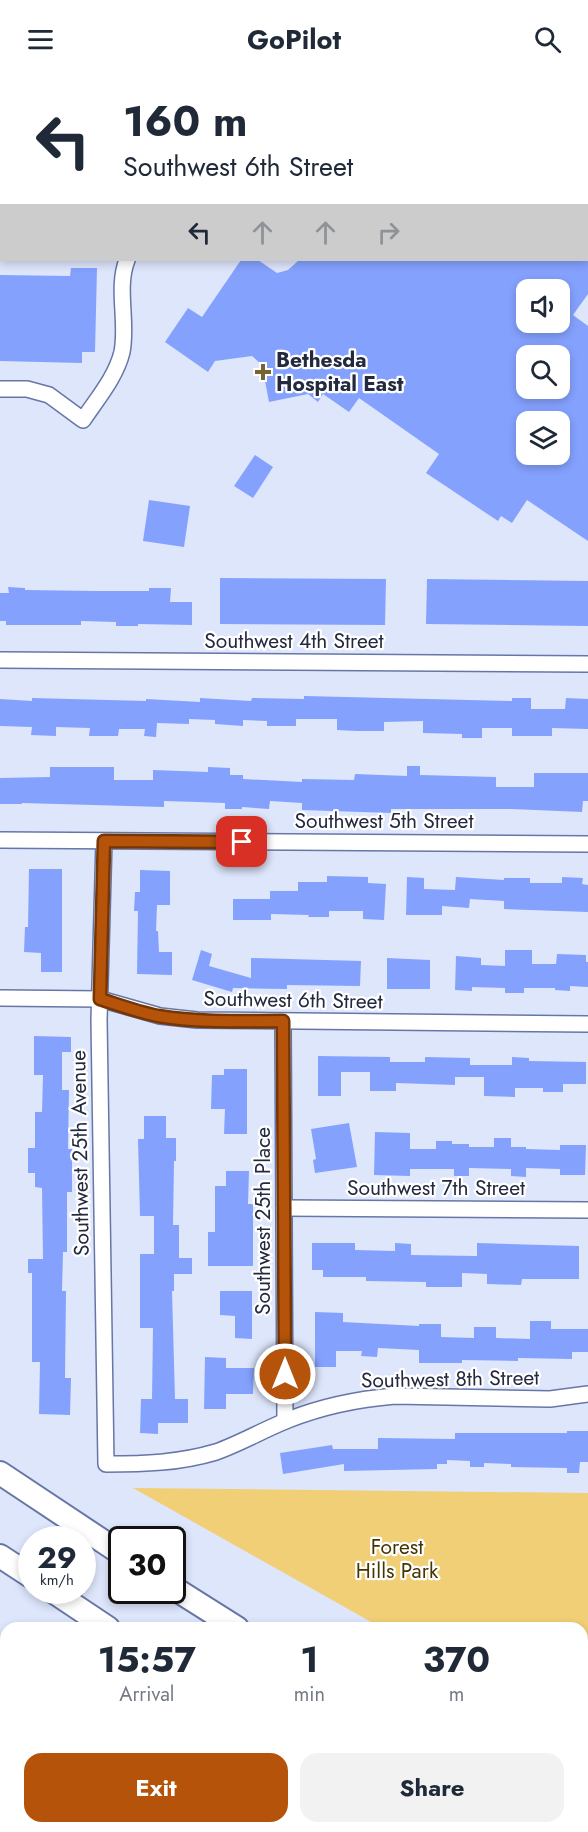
<!DOCTYPE html>
<html lang="en">
<head>
<meta charset="utf-8">
<style>
  :root { --surface:#fff; --page:#f2f2f3; --text:#1f2937; --muted:#747a83; --accent:#b45309 }
  body { margin:0; font-family:Jost,sans-serif; background:var(--page); color:var(--text); height:100vh; display:flex; flex-direction:column; font-size:22px; white-space:nowrap }
  * { box-sizing:border-box; margin:0 }
  p { font-size:20px; color:var(--muted) }
  .icon { flex:none; width:33px; height:33px; fill:none; stroke:currentColor; stroke-width:2; stroke-linecap:round; stroke-linejoin:round }
  .map { position:relative; flex:1; overflow:hidden }
  .panel { position:absolute; left:0px; top:1544px; width:588px; height:212px; display:flex; flex-direction:column; background:var(--surface); border-radius:18px 18px 0 0; box-shadow:0 3px 9px #0003 }
  .panel>* { flex:none }
  .hud { position:absolute; left:0px; top:0px; width:588px; height:183px; box-shadow:0 3px 9px #0003; background:#fff; color:var(--text); overflow:hidden }
  .buttons { position:absolute; left:516px; top:201px; display:grid; gap:12px }
  .buttons a { display:grid; place-items:center; width:54px; height:54px; border-radius:12px; background:var(--surface); box-shadow:0 3px 9px #0003; font-size:30px }
  .speed { position:absolute; left:18px; top:1448px; display:flex; gap:12px; font-size:30px; font-weight:700; text-align:center }
  .speed>* { display:grid; place-content:center; width:78px; height:78px; border-radius:50%; background:var(--surface); box-shadow:0 3px 9px #0003; line-height:1 }
  .speed small { font-size:15px; font-weight:400 }
  .speed .limit { border:3px solid #111; border-radius:9px; background:#fff; color:#111 }
  .pin { position:absolute; display:grid; place-items:center; width:51px; height:51px; color:#fff; margin:-26px; border-radius:12px; box-shadow:0 3px 9px #0006 }
  .me { position:absolute; width:66px; margin:-33px; rotate:0deg; stroke-linejoin:round; filter:drop-shadow(0 0 4px #0008) }
  .turn { display:flex; align-items:center; gap:21px; height:126px; padding:0 24px; font-size:27px }
  .turn .icon { width:78px; height:78px; stroke-width:2.5 }
  .turn b { display:block; font-size:42px; line-height:51px }
  .lanes { display:flex; align-items:center; height:57px; padding:0 24px; background:#0003; justify-content:center; gap:30px; direction:ltr }
  .lanes .off { opacity:.35 }
  .eta { display:flex; justify-content:space-evenly; align-items:center; height:102px; text-align:center }
  .eta b { font-size:36px; font-weight:700; line-height:42px }
  .button { display:flex; gap:12px; margin-top:auto; padding:12px 24px }
  .button a { flex:1; height:69px; border-radius:18px; background:var(--accent); color:#fff; font-size:24px; font-weight:700; line-height:69px; text-align:center }
  .button a+a { background:var(--page); color:var(--text) }
  header { display:flex; justify-content:space-between; align-items:center; height:78px; padding:0 24px; background:var(--surface); font-size:27px; font-weight:700 }
  .map>svg:first-child { display:block }
  .green { fill:#f0cf76 }
  .building { fill:#84a1fe; fill-rule:evenodd }
  .lines { fill:none; stroke-linecap:round; stroke-linejoin:round }
  .minor-casing { stroke:#6676a6; stroke-width:18 }
  .highway-casing { stroke:#6676a6; stroke-width:26 }
  .minor { stroke:#fff; stroke-width:15 }
  .highway { stroke:#fff; stroke-width:22 }
  .rail { stroke:#495065; stroke-width:4.5; stroke-dasharray:8 8; stroke-linecap:butt }
  .route-casing { stroke:#753606; stroke-width:15 }
  .route { stroke:#b45309; stroke-width:10 }
  .poi-dot { fill:#766433; stroke:#fff; stroke-width:2 }
  .labels { text-anchor:middle; stroke-width:4.5; stroke-linejoin:round; paint-order:stroke }
  .poi-label { font-size:21px; font-weight:bold; fill:#23293e; stroke:#fff; text-anchor:start }
  .street-label { font-size:21px; fill:#23293e; stroke:#fff }
  .park-label { font-size:21px; fill:#453502; stroke:#fff }
</style>
</head>
<body>
<header><svg class="icon" aria-label="menu" viewBox="0 0 24 24"><path d="M4 6h16M4 12h16M4 18h16"/></svg>GoPilot<svg class="icon" aria-label="search" viewBox="0 0 24 24"><circle cx="10" cy="10" r="6"/><path d="M15 15l6 6"/></svg></header>
<div class="map">
<svg width="588" height="1754" viewBox="0 0 588 1754">
  <rect width="100%" height="100%" fill="#dee6fc"/>
  <path class="green" d="M 133,1410 L 588,1415 L 588,1667 L 582,1664 L 582,1550 L 380,1549 Z"/>
  <g class="building">
    <path d="M 241,182 L 258,182 L 277,195 L 288,192 L 299,182 L 588,182 L 588,216 L 573,237 L 588,248 L 588,463 L 527,422 L 512,445 L 501,438 L 498,443 L 426,395 L 439,376 L 359,320 L 349,334 L 323,316 L 318,324 L 308,316 L 269,324 L 262,287 L 252,278 L 215,283 L 208,294 L 165,264 L 188,230 L 202,239 ZM 526,212 L 560,212 L 560,244 L 526,244 ZM 526,278 L 560,278 L 560,310 L 526,310 ZM 526,344 L 560,344 L 560,376 L 526,376 Z"/>
    <path d="M 71,190 L 97,190 L 95,274 L 82,274 L 82,285 L 0,283 L 0,197 L 70,198 Z"/>
    <path d="M 255,377 L 273,389 L 253,420 L 234,408 Z"/>
    <path d="M 149,422 L 190,428 L 184,469 L 143,463 Z"/>
    <path d="M 220,500 L 386,501 L 385,547 L 220,546 Z"/>
    <path d="M 427,501 L 588,503 L 588,548 L 426,546 Z"/>
    <path d="M 8,509 L 25,510 L 25,512 L 95,513 L 149,513 L 149,510 L 171,510 L 170,524 L 192,524 L 192,547 L 138,546 L 138,548 L 116,548 L 116,544 L 81,543 L 81,547 L 6,547 L 6,543 L 0,543 L 0,515 L 9,515 Z"/>
    <path d="M 304,618 L 512,623 L 512,620 L 531,620 L 531,631 L 565,631 L 566,620 L 588,621 L 588,651 L 552,650 L 552,658 L 512,658 L 512,650 L 482,650 L 482,660 L 462,660 L 462,656 L 423,655 L 423,643 L 384,644 L 384,653 L 357,653 L 337,652 L 337,641 L 296,641 L 296,648 L 267,648 L 267,643 L 243,642 L 243,648 L 215,646 L 215,642 L 189,641 L 189,646 L 157,645 L 156,659 L 144,658 L 145,651 L 119,651 L 118,658 L 89,658 L 90,650 L 56,649 L 56,658 L 31,657 L 32,649 L 0,648 L 0,621 L 32,623 L 32,620 L 146,623 L 146,621 L 200,624 L 200,620 L 251,623 L 252,620 L 304,621 Z"/>
    <path d="M 407,688 L 420,688 L 420,697 L 496,699 L 496,709 L 534,709 L 534,695 L 588,695 L 588,723 L 583,723 L 582,734 L 512,731 L 391,731 L 391,735 L 302,732 L 302,725 L 270,723 L 269,731 L 242,729 L 242,731 L 225,731 L 225,725 L 197,724 L 164,723 L 164,729 L 22,725 L 22,726 L 0,726 L 0,700 L 50,699 L 50,689 L 114,689 L 114,702 L 153,702 L 153,692 L 208,694 L 208,689 L 230,690 L 230,697 L 243,697 L 243,701 L 302,704 L 302,701 L 354,702 L 355,696 L 407,698 Z"/>
    <path d="M 29,791 L 62,791 L 62,894 L 41,894 L 41,875 L 24,874 L 25,849 L 28,849 Z"/>
    <path d="M 140,792 L 170,793 L 170,827 L 157,827 L 156,853 L 158,853 L 159,874 L 172,874 L 172,897 L 137,896 L 138,833 L 134,833 L 135,814 L 140,814 Z"/>
    <path d="M 327,798 L 368,799 L 368,805 L 386,806 L 384,842 L 363,841 L 363,833 L 329,833 L 329,839 L 308,839 L 309,837 L 271,836 L 271,842 L 233,842 L 233,821 L 270,821 L 270,813 L 298,813 L 298,804 L 327,804 Z"/>
    <path d="M 407,799 L 424,800 L 424,811 L 455,812 L 456,799 L 504,802 L 504,800 L 530,800 L 530,805 L 562,805 L 562,799 L 583,800 L 582,806 L 588,807 L 588,834 L 504,831 L 504,823 L 470,821 L 469,830 L 442,828 L 442,837 L 406,837 Z"/>
    <path d="M 201,872 L 212,876 L 209,888 L 251,900 L 251,880 L 361,883 L 360,908 L 287,907 L 287,911 L 233,910 L 232,914 L 192,902 Z"/>
    <path d="M 505,872 L 532,872 L 532,886 L 556,886 L 557,876 L 586,877 L 586,884 L 588,884 L 588,909 L 570,908 L 570,913 L 555,912 L 555,910 L 524,910 L 524,915 L 505,915 L 505,910 L 472,909 L 472,913 L 455,912 L 456,878 L 481,880 L 481,887 L 505,888 Z"/>
    <path d="M 387,880 L 430,882 L 430,911 L 387,911 Z"/>
    <path d="M 34,958 L 71,959 L 71,974 L 62,974 L 62,1012 L 69,1012 L 68,1071 L 72,1071 L 72,1114 L 67,1114 L 67,1174 L 63,1174 L 62,1213 L 66,1213 L 65,1300 L 71,1300 L 70,1337 L 39,1336 L 40,1284 L 32,1284 L 32,1195 L 28,1195 L 28,1181 L 43,1181 L 42,1110 L 35,1109 L 35,1095 L 28,1095 L 28,1070 L 35,1070 L 35,1034 L 42,1034 L 43,997 L 34,997 Z"/>
    <path d="M 318,978 L 390,979 L 390,984 L 425,984 L 425,979 L 470,980 L 470,987 L 512,987 L 512,979 L 529,980 L 529,983 L 586,984 L 586,1006 L 563,1006 L 563,1014 L 543,1014 L 543,1010 L 515,1010 L 515,1019 L 484,1018 L 484,999 L 455,999 L 455,1007 L 396,1005 L 396,1013 L 370,1013 L 370,994 L 341,994 L 341,1018 L 318,1018 Z"/>
    <path d="M 224,991 L 247,991 L 247,1056 L 224,1056 L 225,1031 L 211,1031 L 212,997 L 224,997 Z"/>
    <path d="M 144,1038 L 166,1038 L 166,1060 L 176,1060 L 176,1083 L 174,1083 L 173,1147 L 179,1147 L 179,1180 L 192,1180 L 192,1196 L 174,1196 L 174,1213 L 172,1213 L 175,1321 L 188,1321 L 188,1345 L 158,1345 L 158,1356 L 140,1355 L 141,1321 L 152,1321 L 153,1250 L 140,1250 L 140,1176 L 154,1176 L 154,1138 L 140,1138 L 138,1061 L 144,1061 Z"/>
    <path d="M 349,1045 L 357,1089 L 315,1095 L 313,1082 L 316,1081 L 311,1051 Z"/>
    <path d="M 375,1054 L 410,1055 L 410,1071 L 436,1071 L 436,1063 L 452,1063 L 452,1066 L 469,1066 L 469,1069 L 494,1069 L 494,1060 L 511,1060 L 511,1069 L 526,1069 L 526,1071 L 560,1072 L 560,1067 L 586,1067 L 585,1097 L 560,1097 L 560,1091 L 526,1090 L 526,1099 L 511,1098 L 511,1091 L 469,1090 L 469,1098 L 454,1098 L 454,1091 L 410,1091 L 410,1098 L 374,1097 Z"/>
    <path d="M 226,1093 L 249,1093 L 248,1126 L 253,1126 L 253,1188 L 208,1188 L 208,1154 L 215,1154 L 215,1108 L 226,1108 Z"/>
    <path d="M 312,1165 L 355,1165 L 355,1172 L 395,1173 L 395,1165 L 411,1166 L 411,1177 L 477,1178 L 477,1165 L 579,1168 L 579,1201 L 522,1201 L 521,1207 L 487,1206 L 487,1196 L 462,1195 L 462,1209 L 426,1209 L 426,1204 L 366,1203 L 366,1199 L 323,1199 L 323,1192 L 312,1192 Z"/>
    <path d="M 220,1213 L 252,1213 L 252,1261 L 235,1260 L 235,1238 L 220,1237 Z"/>
    <path d="M 315,1234 L 343,1235 L 343,1244 L 419,1248 L 419,1246 L 441,1246 L 441,1259 L 474,1260 L 474,1249 L 496,1249 L 496,1260 L 530,1261 L 530,1243 L 551,1243 L 551,1251 L 588,1251 L 588,1274 L 572,1274 L 572,1281 L 518,1280 L 518,1283 L 462,1282 L 462,1285 L 419,1285 L 419,1272 L 378,1270 L 377,1279 L 361,1278 L 362,1273 L 336,1273 L 336,1289 L 315,1289 Z"/>
    <path d="M 205,1279 L 226,1280 L 226,1290 L 254,1290 L 253,1316 L 226,1316 L 226,1331 L 204,1331 Z"/>
    <path d="M 567,1353 L 588,1353 L 588,1384 L 580,1384 L 579,1395 L 567,1395 L 567,1390 L 511,1389 L 511,1386 L 484,1385 L 484,1389 L 470,1389 L 470,1383 L 447,1382 L 447,1386 L 437,1386 L 437,1391 L 344,1393 L 344,1386 L 283,1396 L 280,1375 L 332,1367 L 333,1371 L 378,1371 L 378,1360 L 455,1361 L 455,1355 L 567,1355 Z"/>
  </g>
  <g class="lines">
    <g class="minor-casing">
      <g id="minor">
        <path d="M 109,2 L 109,0"/>
        <path d="M 318,2 L 319,0"/>
        <path d="M 0,60 L 2,60"/>
        <path d="M 0,311 L 27,311 L 49,317 L 83,342 C 97,321 116,299 122,274 C 128,244 116,210 127,182"/>
        <path d="M 0,582 L 588,586"/>
        <path d="M 0,762 L 588,766"/>
        <path d="M 104,763 L 99,942 L 106,1386 C 144,1386 179,1385 216,1374 C 241,1365 263,1352 288,1342 C 323,1328 358,1321 395,1318 L 550,1321 L 588,1316"/>
        <path d="M 0,920 L 100,921 L 160,938 L 197,942 L 588,946"/>
        <path d="M 283,943 L 285,1343"/>
        <path d="M 284,1130 L 588,1132"/>
      </g>
    </g>
    <g class="highway-casing">
      <g id="highway">
        <path d="M 0,1395 L 122,1476"/>
        <path d="M 0,1478 L 32,1499"/>
        <path d="M 172,1509 L 237,1550"/>
        <path d="M 51,1512 L 108,1550"/>
        <path d="M 582,1738 L 588,1741"/>
        <path d="M 451,1749 L 460,1754"/>
      </g>
    </g>
    <use href="#minor" class="minor"/>
    <use href="#highway" class="highway"/>
    <g class="rail">
      <path d="M 0,1725 L 6,1727"/>
      <path d="M 0,1735 L 6,1737"/>
      <path d="M 39,1749 L 52,1754"/>
      <path d="M 67,1749 L 80,1754"/>
    </g>
  </g>
  <g class="lines">
    <g class="route-casing">
      <path id="route" d="M 242,764 L 104,763 L 100,921 C 119,927 138,934 158,938 C 199,945 241,943 283,943 L 285,1296"/>
    </g>
    <use href="#route" class="route"/>
  </g>
  <path class="poi-dot" d="M260 285h6v6h6v6h-6v6h-6v-6h-6v-6h6z"/>
  <g class="labels">
    <g class="poi-label">
      <text x="276" y="289">Bethesda<tspan x="276" dy="24">Hospital East</tspan></text>
    </g>
    <g class="street-label">
      <text x="294" y="570">Southwest 4th Street</text>
      <text x="384" y="750">Southwest 5th Street</text>
      <text transform="translate(293 922) rotate(1)" y="7">Southwest 6th Street</text>
      <text transform="translate(80 1075) rotate(-91)" y="7">Southwest 25th Avenue</text>
      <text x="436" y="1117">Southwest 7th Street</text>
      <text transform="translate(263 1143) rotate(-90)" y="7">Southwest 25th Place</text>
      <text transform="translate(450 1301) rotate(-1)" y="7">Southwest 8th Street</text>
    </g>
    <g class="park-label">
      <text x="397" y="1476">Forest<tspan x="397" dy="24">Hills Park</tspan></text>
    </g>
  </g>
</svg>
<div class="buttons">
<a><svg class="icon" aria-label="sound" viewBox="0 0 24 24"><path d="M4 9h4l5-4v14l-5-4H4zM17 9q2 3 0 6"/></svg></a>
<a><svg class="icon" aria-label="search" viewBox="0 0 24 24"><circle cx="10" cy="10" r="6"/><path d="M15 15l6 6"/></svg></a>
<a><svg class="icon" aria-label="layers" viewBox="0 0 24 24"><path d="M12 4l9 5-9 5-9-5zM3 14l9 5 9-5"/></svg></a>
</div>
<div class="speed"><div>29<small>km/h</small></div><div class="limit">30</div></div>
<div class="pin" style="left:242px;top:764px;background:#d93025"><svg class="icon" aria-label="arrive" viewBox="0 0 24 24"><path d="M6 21V4h12l-3 4 3 4H6"/></svg></div>
<svg class="me" style="left:285px;top:1296px" viewBox="-20 -20 40 40"><circle r="17" fill="#b45309" stroke="#fff" stroke-width="3"/><path d="M0-11L8 9 0 5-8 9z" fill="#fff"/></svg>
<div class="hud">
<div class="turn"><svg class="icon" aria-label="left" viewBox="0 0 24 24"><path d="M17 20v-9H6M10 6l-5 5 5 5"/></svg><div><b>160 m</b>Southwest 6th Street</div></div>
<div class="lanes"><svg class="icon" aria-label="left" viewBox="0 0 24 24"><path d="M17 20v-9H6M10 6l-5 5 5 5"/></svg><svg class="icon off" aria-label="ahead" viewBox="0 0 24 24"><path d="M12 20V5M6 11l6-6 6 6"/></svg><svg class="icon off" aria-label="ahead" viewBox="0 0 24 24"><path d="M12 20V5M6 11l6-6 6 6"/></svg><svg class="icon off" aria-label="right" viewBox="0 0 24 24"><path d="M7 20v-9h11M14 6l5 5-5 5"/></svg></div>
</div>
<section class="panel">
<div class="eta">
<div><b>15:57</b><p>Arrival</p></div>
<div><b>1</b><p>min</p></div>
<div><b>370</b><p>m</p></div>
</div>
<div class="button"><a>Exit</a><a>Share</a></div>
</section>
</div>
</body>
</html>
